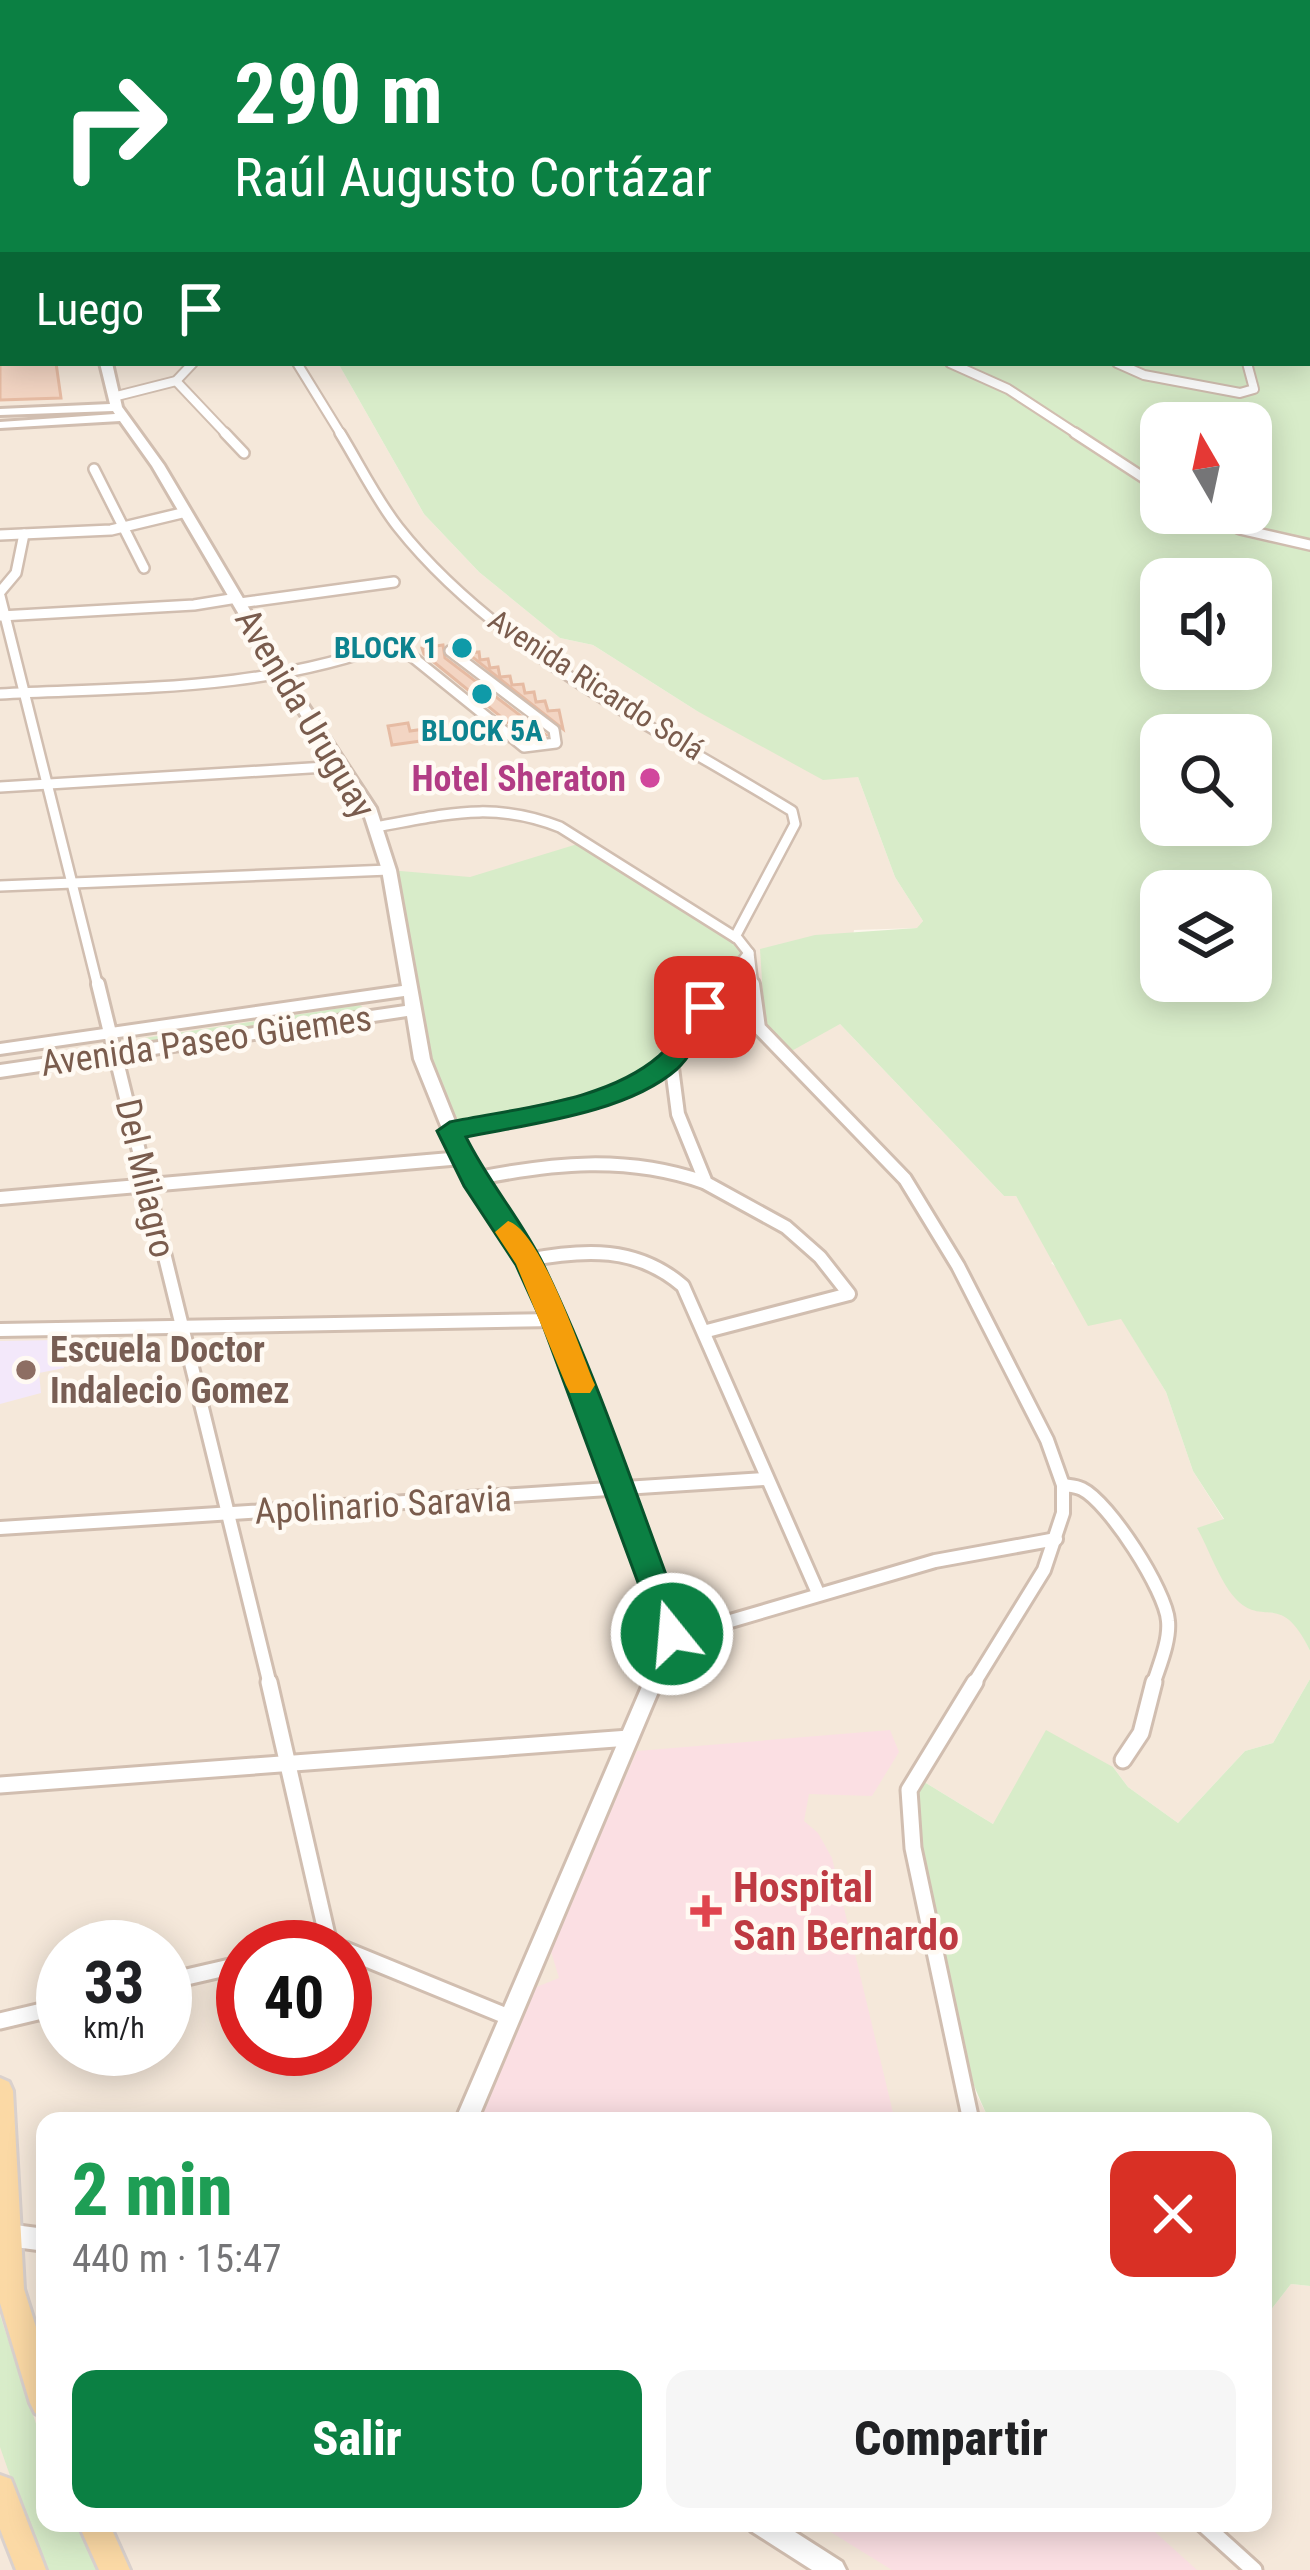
<!DOCTYPE html>
<html lang="es">
<head>
<meta charset="utf-8">
<style>
  :root { --surface:#fff; --page:#f6f6f6; --text:#202124; --muted:#757577; --accent:#0b8043 }
  body { margin:0; font-family:"Roboto Condensed",sans-serif; background:var(--page); color:var(--text); height:100vh; display:flex; flex-direction:column; font-size:45px; white-space:nowrap }
  * { box-sizing:border-box; margin:0 }
  p { font-size:39px; color:var(--muted) }
  .icon { flex:none; width:66px; height:66px; fill:none; stroke:currentColor; stroke-width:2; stroke-linecap:round; stroke-linejoin:round }
  .map { position:relative; flex:1; overflow:hidden }
  .side { position:absolute; left:36px; top:2112px; width:1236px; height:420px; display:flex; flex-direction:column; background:var(--surface); border-radius:24px; box-shadow:0 6px 30px #0003 }
  .side>* { flex:none }
  .top-card { position:absolute; left:0px; top:0px; width:1311px; height:366px; box-shadow:0 6px 30px #0003; background:#0b8043; color:#fff; overflow:hidden }
  .needle { width:78px; rotate:351deg }
  .buttons { position:absolute; left:1140px; top:402px; display:grid; gap:24px }
  .buttons a { display:grid; place-items:center; width:132px; height:132px; border-radius:24px; background:var(--surface); box-shadow:0 6px 30px #0003; font-size:60px }
  .speed { position:absolute; left:36px; top:1920px; display:flex; gap:24px; font-size:60px; font-weight:700; text-align:center }
  .speed>* { display:grid; place-content:center; width:156px; height:156px; border-radius:50%; background:var(--surface); box-shadow:0 6px 30px #0003; line-height:1 }
  .speed small { font-size:30px; font-weight:400 }
  .speed .limit { border:18px solid #d22; background:#fff; color:#111 }
  .pin { position:absolute; display:grid; place-items:center; width:102px; height:102px; color:#fff; margin:-51px; border-radius:24px; box-shadow:0 6px 18px #0006 }
  .me { position:absolute; width:132px; margin:-66px; rotate:343deg; stroke-linejoin:round; filter:drop-shadow(0 0 9px #0008) }
  .turn { display:flex; align-items:center; gap:42px; height:252px; padding:0 36px; font-size:54px }
  .turn .icon { width:156px; height:156px; stroke-width:2.5 }
  .turn b { display:block; font-size:84px; line-height:102px }
  .then { display:flex; align-items:center; height:114px; padding:0 36px; background:#0003; gap:24px; font-size:45px }
  .round { display:grid; place-items:center; flex:none; width:126px; height:126px; border-radius:24px; background:var(--page) }
  .headline { display:flex; align-items:center; justify-content:space-between; height:204px; padding:0 36px }
  h1 { font-size:72px; font-weight:800; line-height:90px; color:#1e9e55 }
  .action { display:flex; gap:24px; margin-top:auto; padding:24px 36px }
  .action a { flex:1; height:138px; border-radius:24px; background:var(--accent); color:#fff; font-size:48px; font-weight:800; line-height:138px; text-align:center }
  .action a+a { background:var(--page); color:var(--text) }
  .map>svg:first-child { display:block }
  .residential { fill:#f5e8da; fill-rule:evenodd }
  .education { fill:#f3e8fa }
  .medical { fill:#fbdfe3 }
  .green { fill:#d8ecc9; fill-rule:evenodd }
  .building { fill:#f3d5c3; stroke:#e6bba3; stroke-width:3 }
  .lines { fill:none; stroke-linecap:round; stroke-linejoin:round }
  .minor-far3-casing { stroke:#d1beb0; stroke-width:12 }
  .minor-far2-casing { stroke:#d1beb0; stroke-width:14 }
  .minor-far1-casing { stroke:#d1beb0; stroke-width:18 }
  .minor-casing { stroke:#d1beb0; stroke-width:21 }
  .tertiary-casing { stroke:#d1beb0; stroke-width:6 }
  .primary-casing { stroke:#dad1cd; stroke-width:6 }
  .minor-far3 { stroke:#fff; stroke-width:8 }
  .minor-far2 { stroke:#fff; stroke-width:9 }
  .minor-far1 { stroke:#fff; stroke-width:12 }
  .minor { stroke:#fff; stroke-width:15 }
  .tertiary { fill:#fff; fill-rule:evenodd }
  .primary { fill:#fbd9a5; fill-rule:evenodd }
  .route { fill:#0b8043; stroke:#07532c; stroke-width:3 }
  .slow { fill:#f59e0b }
  .culture-dot { fill:#0f9aa8; stroke:#fffaf3; stroke-width:4.5 }
  .hotel-dot { fill:#d1479c; stroke:#fffaf3; stroke-width:4.5 }
  .education-dot { fill:#8d6e63; stroke:#fffaf3; stroke-width:4.5 }
  .health-dot { fill:#e0444e; stroke:#fffaf3; stroke-width:4.5 }
  .labels { text-anchor:middle; stroke-width:9; stroke-linejoin:round; paint-order:stroke }
  .far-culture-label { font-size:30px; font-weight:bold; fill:#0d838f; stroke:#fffaf3; text-anchor:end }
  .far-street-label { font-size:30px; fill:#7a5c4d; stroke:#fffaf3 }
  .street-label { font-size:36px; fill:#7a5c4d; stroke:#fffaf3 }
  .hotel-label { font-size:36px; font-weight:bold; fill:#b23c85; stroke:#fffaf3; text-anchor:end }
  .education-label { font-size:36px; font-weight:bold; fill:#785e54; stroke:#fffaf3; text-anchor:start }
  .near-health-label { font-size:42px; font-weight:bold; fill:#be3a42; stroke:#fffaf3; text-anchor:start }
</style>
</head>
<body>
<div class="map">
<svg width="1310" height="2570" viewBox="0 0 1310 2570">
  <rect width="100%" height="100%" fill="#fdf6ec"/>
  <g class="residential">
    <path d="M 0,0 L 118,3 L 3,3 L 3,363 L 338,363 L 424,514 L 479,572 L 560,638 L 593,645 L 697,711 L 858,777 L 895,877 L 923,921 L 918,928 L 854,930 L 840,1024 L 1004,1196 L 1016,1196 L 1056,1260 L 1051,1263 L 1121,1318 L 1166,1392 L 1193,1471 L 1224,1520 L 1199,1528 L 1254,1610 L 1283,1614 L 1297,1624 L 1310,1651 L 1310,1679 L 1273,1743 L 1245,1751 L 1178,1823 L 1128,1787 L 1113,1767 L 993,1824 L 921,1780 L 964,2070 L 990,2121 L 45,2121 L 45,2523 L 1263,2523 L 1263,2320 L 1291,2284 L 1310,2286 L 1310,2570 L 0,2570 ZM 63,1947 L 165,1947 L 165,2049 L 63,2049 ZM 243,1947 L 345,1947 L 345,2049 L 243,2049 Z"/>
    <path d="M 755,0 L 1310,0 L 1310,35 L 1308,3 Z"/>
  </g>
  <path class="education" d="M 58,1340 L 64,1368 L 39,1373 L 41,1393 L 0,1404 L 0,1341 Z"/>
  <g class="medical">
    <path d="M 890,1730 L 899,1752 L 872,1796 L 809,1794 L 804,1821 L 818,1833 L 832,1858 L 895,2121 L 478,2121 L 534,1988 L 559,1978 L 550,1948 L 637,1751 Z"/>
    <path d="M 816,2523 L 1145,2523 L 1197,2570 L 892,2570 Z"/>
  </g>
  <g class="green">
    <path d="M 117,0 L 755,0 L 756,3 L 118,3 Z"/>
    <path d="M 1308,35 L 1310,35 L 1310,1651 C 1281,1589 1263,1629 1235,1598 C 1219,1580 1209,1549 1197,1528 L 1224,1519 L 1193,1471 L 1166,1392 L 1121,1319 L 1088,1326 L 1016,1196 L 1004,1196 L 840,1024 L 788,1053 L 765,1027 L 760,949 L 815,935 L 917,928 L 923,921 L 895,877 L 858,777 L 823,780 L 697,711 L 593,645 L 560,638 L 479,572 L 424,514 L 338,363 L 1308,363 ZM 1161,423 L 1251,423 L 1251,513 L 1161,513 ZM 1161,579 L 1251,579 L 1251,669 L 1161,669 ZM 1161,735 L 1251,735 L 1251,825 L 1161,825 ZM 1161,891 L 1251,891 L 1251,981 L 1161,981 Z"/>
    <path d="M 584,842 L 725,931 L 742,949 L 741,958 L 671,1060 L 626,1087 L 450,1131 L 420,1055 L 389,870 L 470,877 Z"/>
    <path d="M 360,1005 L 366,1010 L 361,1014 L 142,1044 L 138,1039 Z"/>
    <path d="M 1310,1679 L 1310,2286 L 1291,2284 L 1263,2320 L 1263,2121 L 990,2121 C 944,2030 920,1892 914,1789 L 921,1780 L 993,1824 L 1046,1730 L 1113,1767 L 1128,1787 L 1178,1823 L 1245,1751 L 1273,1743 Z"/>
    <path d="M 0,2315 L 45,2451 L 45,2523 L 76,2523 L 100,2570 L 43,2570 L 0,2447 Z"/>
  </g>
  <g class="building">
    <path d="M 0,363 L 56,363 L 61,398 L 0,400 Z"/>
    <path d="M 468,643 L 469,653 L 479,652 L 480,660 L 488,659 L 490,668 L 498,667 L 500,677 L 510,676 L 512,685 L 523,684 L 525,693 L 534,692 L 536,702 L 545,701 L 548,711 L 559,710 L 563,729 L 456,644 Z"/>
    <path d="M 443,645 L 445,658 L 546,735 L 527,738 L 424,654 L 422,648 Z"/>
    <path d="M 408,723 L 410,731 L 432,728 L 435,739 L 392,745 L 388,726 Z"/>
  </g>
  <g class="lines">
    <g class="minor-far3-casing">
      <g id="minor-far3">
        <path d="M 297,363 L 342,436"/>
        <path d="M 950,363 L 1008,389 L 1080,436"/>
        <path d="M 1117,363 L 1144,375 L 1240,393 L 1254,389 L 1247,363"/>
        <path d="M 176,381 L 228,436"/>
        <path d="M 113,397 L 176,381 L 193,363"/>
      </g>
    </g>
    <g class="minor-far2-casing">
      <g id="minor-far2">
        <path d="M 225,433 L 244,453"/>
        <path d="M 340,433 C 359,464 376,499 398,527 C 495,650 660,730 792,811 L 795,824 L 735,937"/>
        <path d="M 1075,433 L 1161,489"/>
        <path d="M 94,469 L 144,568"/>
        <path d="M 1205,513 L 1240,529 L 1310,545"/>
        <path d="M 0,535 L 111,530 L 186,512"/>
        <path d="M 0,592 L 16,573 L 24,534"/>
        <path d="M 0,596 L 98,987"/>
        <path d="M 240,603 L 394,582"/>
        <path d="M 1,616 L 194,605 L 237,598"/>
        <path d="M 0,694 C 134,687 268,691 394,642 L 524,747 L 556,743 L 554,730 L 450,651"/>
        <path d="M 0,787 L 342,766"/>
        <path d="M 375,827 C 444,815 492,800 560,827 L 738,939 L 749,953 L 753,987"/>
        <path d="M 0,886 L 389,870"/>
        <path d="M 722,987 L 749,953"/>
      </g>
    </g>
    <g class="minor-far1-casing">
      <g id="minor-far1">
        <path d="M 98,984 L 270,1685"/>
        <path d="M 753,984 L 759,1028 L 905,1179 L 958,1266 L 1047,1440 L 1063,1485 L 1063,1513 L 1044,1570 L 973,1685"/>
        <path d="M 671,1060 L 678,1114 L 706,1183 L 786,1227 L 820,1257 L 849,1294 L 707,1331"/>
        <path d="M 450,1131 C 508,1119 629,1103 671,1060 C 691,1039 705,1007 724,984"/>
        <path d="M 473,1179 C 553,1163 626,1155 704,1182"/>
        <path d="M 0,1198 L 462,1158"/>
        <path d="M 527,1260 C 584,1249 637,1246 683,1286 L 818,1593"/>
        <path d="M 0,1330 L 555,1320"/>
        <path d="M 1063,1485 C 1069,1486 1076,1486 1082,1489 C 1109,1502 1166,1591 1168,1621 C 1170,1641 1159,1666 1153,1685"/>
        <path d="M 0,1528 L 765,1479"/>
        <path d="M 672,1633 L 727,1622 L 935,1561 L 1056,1539"/>
      </g>
    </g>
    <g class="minor-casing">
      <g id="minor">
        <path d="M 269,1682 L 329,1944"/>
        <path d="M 1123,1760 L 1141,1733 L 1154,1682"/>
        <path d="M 0,1785 L 629,1738"/>
        <path d="M 345,1950 L 511,2018"/>
        <path d="M 165,1982 L 243,1964"/>
        <path d="M 0,2021 L 63,2006"/>
        <path d="M 971,2121 L 913,1848 L 909,1790 L 975,1682"/>
        <path d="M 1202,2523 L 1254,2570"/>
      </g>
    </g>
    <g class="tertiary-casing">
      <g id="tertiary">
        <rect x="62" y="0" width="10" height="3"/>
        <path d="M 100,363 L 112,363 L 122,407 L 164,465 L 289,676 L 376,808 L 396,870 L 430,1059 L 469,1156 L 533,1255 L 563,1320 L 679,1620 L 677,1647 L 477,2121 L 455,2121 L 659,1647 L 661,1620 L 547,1320 L 520,1263 L 454,1158 L 414,1059 L 407,1016 L 0,1077 L 0,1065 L 405,1006 L 404,996 L 0,1054 L 0,1044 L 402,986 L 382,870 L 362,808 L 275,676 L 152,466 L 120,421 L 0,428 L 0,422 L 115,414 L 113,411 L 0,415 L 0,409 L 110,404 Z"/>
        <path d="M 0,2223 L 45,2229 L 45,2251 L 0,2245 Z"/>
        <path d="M 747,2523 L 781,2523 L 842,2562 L 846,2570 L 812,2570 L 751,2531 Z"/>
      </g>
    </g>
    <g class="primary-casing">
      <g id="primary">
        <path d="M 0,2078 L 9,2082 L 13,2091 L 24,2289 L 45,2356 L 45,2418 L 35,2413 L 30,2403 L 0,2303 Z"/>
        <path d="M 0,2475 L 11,2479 L 46,2570 L 16,2570 L 0,2529 Z"/>
        <path d="M 78,2523 L 109,2523 L 130,2570 L 99,2570 Z"/>
      </g>
    </g>
    <use href="#minor-far3" class="minor-far3"/>
    <use href="#minor-far2" class="minor-far2"/>
    <use href="#minor-far1" class="minor-far1"/>
    <use href="#minor" class="minor"/>
    <use href="#tertiary" class="tertiary"/>
    <use href="#primary" class="primary"/>
  </g>
  <path class="route" d="M 705,998 L 717,1007 C 706,1026 693,1054 677,1069 C 627,1113 529,1124 466,1137 C 488,1182 521,1219 543,1264 C 600,1382 641,1510 688,1634 L 683,1643 L 672,1647 L 661,1643 L 657,1634 L 541,1320 L 516,1265 L 464,1186 L 437,1131 L 450,1122 C 516,1108 606,1102 659,1056 C 674,1043 685,1018 696,1001 Z"/>
  <path class="slow" d="M 508,1221 C 541,1231 580,1351 595,1385 L 590,1393 L 570,1393 L 566,1385 L 516,1264 L 495,1232 Z"/>
  <g class="culture-dot">
    <circle cx="462" cy="648" r="12"/>
    <circle cx="482" cy="694" r="12"/>
  </g>
  <circle class="hotel-dot" cx="650" cy="778" r="12"/>
  <circle class="education-dot" cx="26" cy="1370" r="12"/>
  <path class="health-dot" d="M700 1893h12v12h12v12h-12v12h-12v-12h-12v-12h12z"/>
  <g class="labels">
    <g class="far-culture-label">
      <text x="438" y="658">BLOCK 1</text>
      <text x="482" y="741" text-anchor="middle">BLOCK 5A</text>
    </g>
    <g class="far-street-label">
      <text transform="translate(596 685) rotate(33)" y="10">Avenida Ricardo Solá</text>
    </g>
    <g class="street-label">
      <text transform="translate(306 713) rotate(59)" y="13">Avenida Uruguay</text>
      <text transform="translate(206 1040) rotate(-8)" y="13">Avenida Paseo Güemes</text>
      <text transform="translate(146 1178) rotate(77)" y="13">Del Milagro</text>
      <text transform="translate(383 1504) rotate(-3)" y="13">Apolinario Saravia</text>
    </g>
    <g class="hotel-label">
      <text x="626" y="791">Hotel Sheraton</text>
    </g>
    <g class="education-label">
      <text x="50" y="1362">Escuela Doctor<tspan x="50" dy="41">Indalecio Gomez</tspan></text>
    </g>
    <g class="near-health-label">
      <text x="733" y="1902">Hospital<tspan x="733" dy="48">San Bernardo</tspan></text>
    </g>
  </g>
</svg>
<div class="buttons">
<a><svg class="needle" viewBox="-14 -14 28 28"><path d="M0-13l5 13h-10z" fill="#e53935"/><path d="M0 13l5-13h-10z" fill="#757577"/></svg></a>
<a><svg class="icon" aria-label="sound" viewBox="0 0 24 24"><path d="M4 9h4l5-4v14l-5-4H4zM17 9q2 3 0 6"/></svg></a>
<a><svg class="icon" aria-label="search" viewBox="0 0 24 24"><circle cx="10" cy="10" r="6"/><path d="M15 15l6 6"/></svg></a>
<a><svg class="icon" aria-label="layers" viewBox="0 0 24 24"><path d="M12 4l9 5-9 5-9-5zM3 14l9 5 9-5"/></svg></a>
</div>
<div class="speed"><div>33<small>km/h</small></div><div class="limit">40</div></div>
<div class="pin" style="left:705px;top:1007px;background:#d93025"><svg class="icon" aria-label="arrive" viewBox="0 0 24 24"><path d="M6 21V4h12l-3 4 3 4H6"/></svg></div>
<svg class="me" style="left:672px;top:1634px" viewBox="-20 -20 40 40"><circle r="17" fill="#0b8043" stroke="#fff" stroke-width="3"/><path d="M0-11L8 9 0 5-8 9z" fill="#fff"/></svg>
<div class="top-card">
<div class="turn"><svg class="icon" aria-label="right" viewBox="0 0 24 24"><path d="M7 20v-9h11M14 6l5 5-5 5"/></svg><div><b>290 m</b>Raúl Augusto Cortázar</div></div>
<div class="then">Luego<svg class="icon" aria-label="arrive" viewBox="0 0 24 24"><path d="M6 21V4h12l-3 4 3 4H6"/></svg></div>
</div>
<section class="side">
<div class="headline"><div><h1>2 min</h1><p>440 m · 15:47</p></div><a class="round" style="background:#d93025;color:#fff"><svg class="icon" aria-label="close" viewBox="0 0 24 24"><path d="M6 6l12 12M18 6L6 18"/></svg></a></div>
<div class="action"><a>Salir</a><a>Compartir</a></div>
</section>
</div>
</body>
</html>
